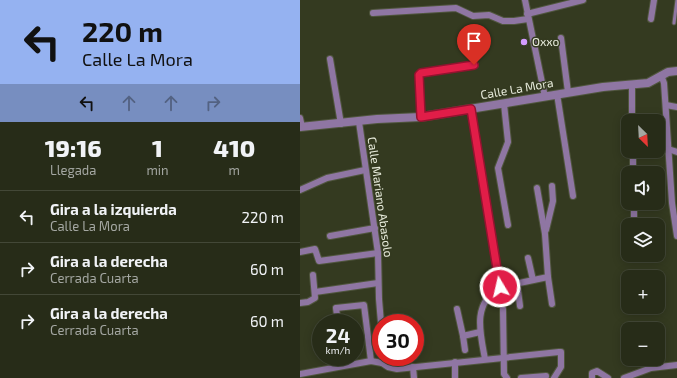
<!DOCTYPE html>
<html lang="es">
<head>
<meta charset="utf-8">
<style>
  :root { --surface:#272c18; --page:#333825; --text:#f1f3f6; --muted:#a4a7a2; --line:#434837 }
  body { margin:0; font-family:"Exo 2",sans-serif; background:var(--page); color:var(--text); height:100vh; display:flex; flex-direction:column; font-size:15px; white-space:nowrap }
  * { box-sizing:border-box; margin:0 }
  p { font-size:13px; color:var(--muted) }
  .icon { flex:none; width:22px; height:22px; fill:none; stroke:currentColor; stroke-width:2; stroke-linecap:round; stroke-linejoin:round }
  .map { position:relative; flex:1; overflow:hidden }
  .side { display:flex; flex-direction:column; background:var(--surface); width:300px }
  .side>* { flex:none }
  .banner { background:#95b2f1; color:#111; overflow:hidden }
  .needle { width:26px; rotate:156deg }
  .tools { position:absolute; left:321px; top:114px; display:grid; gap:8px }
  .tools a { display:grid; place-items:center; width:44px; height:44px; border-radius:8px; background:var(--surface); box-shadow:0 2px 10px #0003,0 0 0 1px var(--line); font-size:20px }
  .speed { position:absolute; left:12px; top:314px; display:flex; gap:8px; font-size:20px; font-weight:700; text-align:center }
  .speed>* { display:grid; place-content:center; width:52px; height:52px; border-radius:50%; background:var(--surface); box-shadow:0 2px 10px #0003,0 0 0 1px var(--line); line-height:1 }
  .speed small { font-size:10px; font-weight:400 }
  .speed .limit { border:6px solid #d22; background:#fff; color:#111 }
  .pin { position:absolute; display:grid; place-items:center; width:34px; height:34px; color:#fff; margin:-41px -17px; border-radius:50% 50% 50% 0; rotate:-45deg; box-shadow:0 0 4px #0007 }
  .pin .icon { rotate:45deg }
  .me { position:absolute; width:44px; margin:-22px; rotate:351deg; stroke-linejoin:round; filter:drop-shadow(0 0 3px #0008) }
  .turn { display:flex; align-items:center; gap:14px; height:84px; padding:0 16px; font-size:18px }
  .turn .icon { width:52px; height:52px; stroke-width:2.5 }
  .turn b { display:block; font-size:28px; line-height:34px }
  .lanes { display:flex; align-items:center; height:38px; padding:0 16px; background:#0003; justify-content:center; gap:20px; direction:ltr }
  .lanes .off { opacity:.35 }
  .eta { display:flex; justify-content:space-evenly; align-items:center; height:68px; text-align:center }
  .eta b { font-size:24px; font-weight:800; line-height:28px }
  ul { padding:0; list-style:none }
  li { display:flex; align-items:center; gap:12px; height:52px; padding:0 16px; border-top:1px solid var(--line) }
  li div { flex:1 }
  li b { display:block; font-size:15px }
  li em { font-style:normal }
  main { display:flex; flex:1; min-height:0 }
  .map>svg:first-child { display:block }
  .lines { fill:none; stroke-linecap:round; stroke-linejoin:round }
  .service-casing { stroke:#50563e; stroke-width:5 }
  .minor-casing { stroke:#50563e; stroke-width:8 }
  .tertiary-casing { stroke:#50563e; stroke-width:10 }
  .service { stroke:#8f76a3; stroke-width:3 }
  .minor { stroke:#8f76a3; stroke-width:6 }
  .tertiary { stroke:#8f76a3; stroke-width:8 }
  .route-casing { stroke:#92132f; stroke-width:10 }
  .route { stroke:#e11d48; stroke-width:7 }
  .poi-dot { fill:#d39cfd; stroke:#343a20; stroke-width:1.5 }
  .labels { text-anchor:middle; stroke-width:3; stroke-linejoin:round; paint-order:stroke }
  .poi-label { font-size:12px; fill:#e6eada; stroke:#343a20; text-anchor:start }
  .street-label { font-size:12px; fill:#e6eada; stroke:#343a20 }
</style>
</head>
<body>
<main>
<section class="side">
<div class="banner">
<div class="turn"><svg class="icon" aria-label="left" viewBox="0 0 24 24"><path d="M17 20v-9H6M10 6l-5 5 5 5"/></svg><div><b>220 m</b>Calle La Mora</div></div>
<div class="lanes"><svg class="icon" aria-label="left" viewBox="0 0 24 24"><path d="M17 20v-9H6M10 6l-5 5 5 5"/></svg><svg class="icon off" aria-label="ahead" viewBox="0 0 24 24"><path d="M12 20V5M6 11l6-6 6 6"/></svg><svg class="icon off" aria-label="ahead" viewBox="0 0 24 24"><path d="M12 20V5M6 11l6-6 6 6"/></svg><svg class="icon off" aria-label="right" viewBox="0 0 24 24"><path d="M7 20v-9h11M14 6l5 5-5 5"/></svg></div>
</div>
<div class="eta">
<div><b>19:16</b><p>Llegada</p></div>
<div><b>1</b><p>min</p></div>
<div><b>410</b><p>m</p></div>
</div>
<ul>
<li><svg class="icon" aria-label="left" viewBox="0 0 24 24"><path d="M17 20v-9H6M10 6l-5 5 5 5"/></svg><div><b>Gira a la izquierda</b><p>Calle La Mora</p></div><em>220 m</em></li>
<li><svg class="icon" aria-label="right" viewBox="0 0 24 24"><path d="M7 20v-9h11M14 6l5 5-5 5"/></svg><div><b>Gira a la derecha</b><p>Cerrada Cuarta</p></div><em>60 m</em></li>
<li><svg class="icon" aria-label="right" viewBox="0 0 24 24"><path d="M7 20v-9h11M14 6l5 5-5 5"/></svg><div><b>Gira a la derecha</b><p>Cerrada Cuarta</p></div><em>60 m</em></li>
</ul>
</section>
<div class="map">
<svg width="377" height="378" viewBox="0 0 377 378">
  <rect width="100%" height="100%" fill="#343a20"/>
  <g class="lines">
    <g class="service-casing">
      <path id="service" d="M 374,23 L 377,0"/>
    </g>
    <g class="minor-casing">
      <g id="minor">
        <path d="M 225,0 L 245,97"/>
        <path d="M 73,13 L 156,8 L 173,16 L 189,15 L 203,21 L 214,21 L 228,19"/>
        <path d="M 227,14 L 283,0"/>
        <path d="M 351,19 L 354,0"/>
        <path d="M 261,38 L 268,92"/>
        <path d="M 30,59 L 41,124"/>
        <path d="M 361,75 L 364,83 L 372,203 L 377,236"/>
        <path d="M 332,84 L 332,121"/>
        <path d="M 257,94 L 273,196"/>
        <path d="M 204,104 L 208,142 L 198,168 L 208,225"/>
        <path d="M 366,105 L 377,107"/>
        <path d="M 171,109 L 200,287 C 172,304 180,332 185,359"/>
        <path d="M 121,117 L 119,75 L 121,73 L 175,65"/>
        <path d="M 0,118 L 2,127"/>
        <path d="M 59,122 L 78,253 L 79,299 L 81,323"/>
        <path d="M 368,149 L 377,152"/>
        <path d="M 333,151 L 333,173"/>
        <path d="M 237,188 L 245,234 L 248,277 L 252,304"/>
        <path d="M 0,190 L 27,178 L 65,170"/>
        <path d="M 334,203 L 334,225"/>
        <path d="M 246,230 L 253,201 L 252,186"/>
        <path d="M 30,236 L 75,228"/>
        <path d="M 0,252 L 15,249 L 19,261 L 78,253"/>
        <path d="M 335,255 L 335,258"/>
        <path d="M 228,258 L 233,280"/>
        <path d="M 217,283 L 220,306"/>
        <path d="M 200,287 L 248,277"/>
        <path d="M 15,292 L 78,283"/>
        <path d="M 0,303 L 8,302 L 15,298 L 13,275"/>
        <path d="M 157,309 L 163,336 L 180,332"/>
        <path d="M 203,309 L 204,374 L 207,378"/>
        <path d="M 38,323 L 36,308 L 64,305 L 71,361"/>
        <path d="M 163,336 L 165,350"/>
        <path d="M 43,357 L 44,365"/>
        <path d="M 155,362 L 155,378"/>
        <path d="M 82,363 L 88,367 L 97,369 L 259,352 L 261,352 L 261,367 L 254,378"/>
        <path d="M 113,367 L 114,378"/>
        <path d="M 0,374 L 71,361 L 82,363 L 85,357"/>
        <path d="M 221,378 L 246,376"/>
        <path d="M 292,378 L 292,373 L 297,371 L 308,378"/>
        <path d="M 324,378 L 351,368 L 377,365"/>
      </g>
    </g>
    <g class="tertiary-casing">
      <path id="tertiary" d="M 0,127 L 77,119 L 121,117 L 303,87 L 348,83 L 368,72 L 377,71"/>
    </g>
    <use href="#service" class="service"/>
    <use href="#minor" class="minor"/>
    <use href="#tertiary" class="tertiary"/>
  </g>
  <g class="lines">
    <g class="route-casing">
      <path id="route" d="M 174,65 L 121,73 L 119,75 L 121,117 L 171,109 L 200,287"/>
    </g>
    <use href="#route" class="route"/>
  </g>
  <circle class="poi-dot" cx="224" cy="42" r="4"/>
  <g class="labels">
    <g class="poi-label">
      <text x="232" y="46">Oxxo</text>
    </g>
    <g class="street-label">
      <text transform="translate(217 89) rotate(-10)" y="4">Calle La Mora</text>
      <text transform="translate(80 197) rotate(82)" y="4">Calle Mariano Abasolo</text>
    </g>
  </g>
</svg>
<div class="tools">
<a><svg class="needle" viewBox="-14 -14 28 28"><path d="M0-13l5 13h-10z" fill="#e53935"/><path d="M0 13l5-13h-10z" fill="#a4a7a2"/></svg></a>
<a><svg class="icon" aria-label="sound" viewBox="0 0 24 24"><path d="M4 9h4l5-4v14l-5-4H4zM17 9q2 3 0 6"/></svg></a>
<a><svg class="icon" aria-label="layers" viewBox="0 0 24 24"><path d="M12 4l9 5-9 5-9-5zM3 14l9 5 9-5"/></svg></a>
<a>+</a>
<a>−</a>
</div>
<div class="speed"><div>24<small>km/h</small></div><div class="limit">30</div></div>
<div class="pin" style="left:174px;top:65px;background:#d93025"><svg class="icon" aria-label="arrive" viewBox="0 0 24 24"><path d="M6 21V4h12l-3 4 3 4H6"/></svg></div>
<svg class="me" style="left:200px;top:287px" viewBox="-20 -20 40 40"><circle r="17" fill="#e11d48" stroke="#fff" stroke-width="3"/><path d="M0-11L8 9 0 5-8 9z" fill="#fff"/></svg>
</div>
</main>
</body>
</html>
